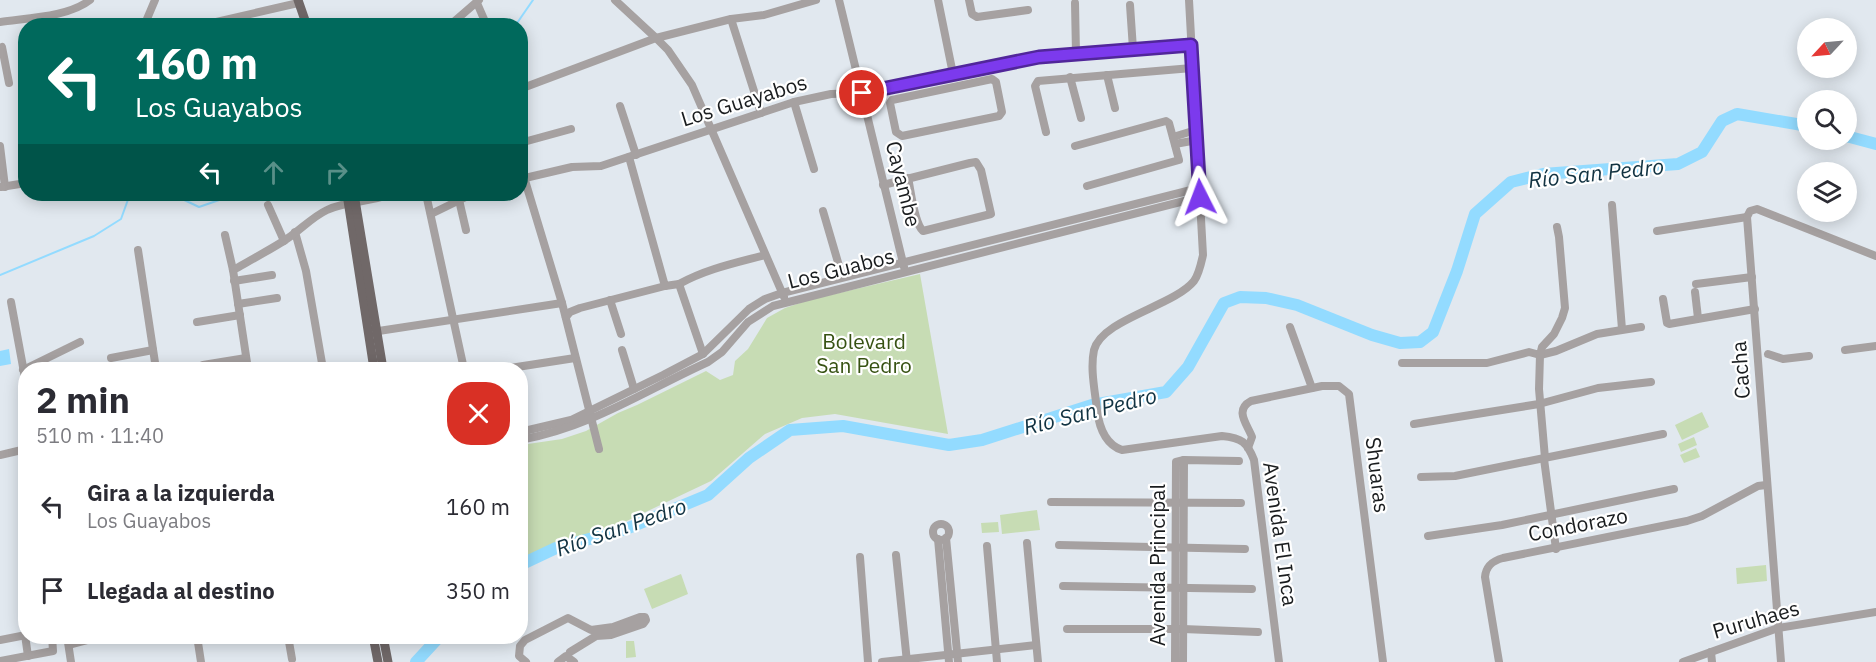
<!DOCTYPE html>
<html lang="es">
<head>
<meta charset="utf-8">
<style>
  :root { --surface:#fff; --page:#f7f7f7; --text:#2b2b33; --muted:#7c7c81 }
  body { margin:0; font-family:"IBM Plex Sans",sans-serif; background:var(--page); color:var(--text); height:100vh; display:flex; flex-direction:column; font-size:22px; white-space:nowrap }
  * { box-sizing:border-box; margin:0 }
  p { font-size:20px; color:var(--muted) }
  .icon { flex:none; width:33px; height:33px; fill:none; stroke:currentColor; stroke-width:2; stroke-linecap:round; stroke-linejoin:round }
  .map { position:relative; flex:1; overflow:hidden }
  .sheet { position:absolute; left:18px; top:362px; width:510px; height:282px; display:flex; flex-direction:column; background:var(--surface); border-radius:24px; box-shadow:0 3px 15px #0003 }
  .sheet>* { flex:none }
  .banner { position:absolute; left:18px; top:18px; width:510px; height:183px; border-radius:24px; box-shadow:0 3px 15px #0003; background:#00695c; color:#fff; overflow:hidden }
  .needle { width:39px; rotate:244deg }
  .fabs { position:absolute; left:1797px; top:18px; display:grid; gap:12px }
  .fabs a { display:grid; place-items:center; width:60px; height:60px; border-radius:50%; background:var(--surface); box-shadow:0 3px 15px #0003; font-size:30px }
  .pin { position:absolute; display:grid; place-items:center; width:51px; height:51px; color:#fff; margin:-26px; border:3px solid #fff; border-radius:50%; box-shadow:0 2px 6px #0007 }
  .me { position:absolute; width:66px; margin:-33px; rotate:357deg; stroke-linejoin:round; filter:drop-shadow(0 0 4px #0008) }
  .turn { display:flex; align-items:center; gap:21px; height:126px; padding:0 18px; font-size:27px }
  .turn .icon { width:78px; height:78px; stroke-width:2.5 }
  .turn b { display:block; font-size:42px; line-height:51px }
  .lanes { display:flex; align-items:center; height:57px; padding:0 18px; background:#0003; justify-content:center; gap:30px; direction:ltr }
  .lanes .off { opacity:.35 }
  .round { display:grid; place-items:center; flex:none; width:63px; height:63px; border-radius:24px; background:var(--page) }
  .head { display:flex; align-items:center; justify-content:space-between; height:102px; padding:0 18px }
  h1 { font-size:36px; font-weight:700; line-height:45px }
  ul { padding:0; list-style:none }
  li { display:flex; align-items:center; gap:18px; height:84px; padding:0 18px }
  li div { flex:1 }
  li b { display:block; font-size:22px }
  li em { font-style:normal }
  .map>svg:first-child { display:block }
  .green { fill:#c7dcb4 }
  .water { fill:#93dbff }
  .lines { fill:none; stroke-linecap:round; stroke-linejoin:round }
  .stream { stroke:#93dbff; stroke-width:2 }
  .river { stroke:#93dbff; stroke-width:12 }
  .minor { stroke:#a6a1a1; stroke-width:8 }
  .major { stroke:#706868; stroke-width:9 }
  .route-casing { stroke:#51269a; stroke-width:15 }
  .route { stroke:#7c3aed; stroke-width:10 }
  .labels { text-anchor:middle; stroke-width:4.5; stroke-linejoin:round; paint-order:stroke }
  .street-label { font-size:21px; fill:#191c1e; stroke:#fff }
  .park-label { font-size:21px; fill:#375213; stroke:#fff }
  .water-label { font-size:22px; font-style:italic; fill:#123342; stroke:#fff }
</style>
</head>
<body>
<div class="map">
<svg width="1876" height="662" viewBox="0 0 1876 662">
  <rect width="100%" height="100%" fill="#e1e8ef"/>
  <g class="green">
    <path d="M 920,274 L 948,434 L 835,414 L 802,418 L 765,434 L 711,481 L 612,528 L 588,534 L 550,546 L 521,561 L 521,445 L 562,439 L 586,431 L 618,413 L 637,405 L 706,371 L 720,380 L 733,375 L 735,361 L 748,349 L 767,318 L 785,308 L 809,300 Z"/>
    <path d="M 1702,412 L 1709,427 L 1682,440 L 1675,425 Z"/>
    <path d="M 1694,437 L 1697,445 L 1681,452 L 1678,444 Z"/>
    <path d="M 1696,448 L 1700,457 L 1684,463 L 1680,455 Z"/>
    <path d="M 1037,510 L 1040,530 L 1002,534 L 1000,515 Z"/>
    <path d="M 998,522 L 999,532 L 982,533 L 981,523 Z"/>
    <path d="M 1766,565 L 1767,581 L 1737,584 L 1736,568 Z"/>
    <path d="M 681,574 L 688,594 L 652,609 L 644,589 Z"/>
    <path d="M 626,641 L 634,641 L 636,657 L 626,658 Z"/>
  </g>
  <path class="water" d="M 9,349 L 11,364 L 0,366 L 0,351 Z"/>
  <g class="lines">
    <g class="stream">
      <path d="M 515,26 L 533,0"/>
      <path d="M 175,194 L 178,197 L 199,207 L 222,199 L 228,194"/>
      <path d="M 0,275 L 94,236 L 121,219 L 130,194"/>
    </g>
    <g class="river">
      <path d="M 1846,136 L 1876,144"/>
      <path d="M 520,565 L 556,548 L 626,529 L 708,495 L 749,458 L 790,430 L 843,426 L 949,445 L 982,440 L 1092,405 L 1166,392 L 1188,367 L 1224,303 L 1240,297 L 1266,298 L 1297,305 L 1372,335 L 1400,343 L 1420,342 L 1433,332 L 1457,271 L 1475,214 L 1511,182 L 1543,174 L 1678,164 L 1702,152 L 1722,121 L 1737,114 L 1808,126"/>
      <path d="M 416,662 L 440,636"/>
    </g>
    <g class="minor">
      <path d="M 615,0 L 656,38 L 668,50 L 692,85 L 784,297"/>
      <path d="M 839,0 L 904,267"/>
      <path d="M 938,0 L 953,74"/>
      <path d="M 969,0 L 972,14 L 977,17 L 1028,10"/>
      <path d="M 1189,0 L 1203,255 C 1201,264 1199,274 1194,281 C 1174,306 1102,319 1094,350 C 1090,369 1095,391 1097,410 C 1099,426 1104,444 1122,450 L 1222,436 C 1242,438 1247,442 1254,460 L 1279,662"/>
      <path d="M 477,3 L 487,26"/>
      <path d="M 1075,3 L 1076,54"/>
      <path d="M 1130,5 L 1133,49"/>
      <path d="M 731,19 L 761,113"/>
      <path d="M 0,22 C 27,18 69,17 90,0"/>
      <path d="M 144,26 L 155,0"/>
      <path d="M 199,26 L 298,3"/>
      <path d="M 449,26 L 479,0"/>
      <path d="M 0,48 L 2,47 L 9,83"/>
      <path d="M 1107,75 L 1115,108"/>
      <path d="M 1070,77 L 1081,118"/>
      <path d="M 992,79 L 996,82 L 1002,112 L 999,116 L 902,136 L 896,132 L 890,103 L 892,100 Z"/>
      <path d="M 520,89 L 656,38 L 731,19 L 764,15 L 816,0"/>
      <path d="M 794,102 L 814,169"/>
      <path d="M 620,106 L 636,155"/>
      <path d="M 1046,132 L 1035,86 L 1038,81 L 1192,68"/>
      <path d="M 1173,137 L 1196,130"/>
      <path d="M 520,143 L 571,129"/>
      <path d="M 1175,144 L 1197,140"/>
      <path d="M 0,146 L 5,187"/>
      <path d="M 1075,146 L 1166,121 L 1169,123 L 1179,160 L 1087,186"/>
      <path d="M 629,157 L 665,286 L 679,284 L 703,354"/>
      <path d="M 520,164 L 562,303 L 599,449"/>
      <path d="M 525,178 L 572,167 L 601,166 L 794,102 L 831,94 L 863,93 L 1039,57 L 1191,44"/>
      <path d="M 883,185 L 970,163 L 976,162 L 981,170 L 991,214 L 923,231 C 914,223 911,191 908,178"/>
      <path d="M 1,187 L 26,183"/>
      <path d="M 426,194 L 464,369"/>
      <path d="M 459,200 L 466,230"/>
      <path d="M 268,205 L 284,241"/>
      <path d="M 1612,205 L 1622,329"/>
      <path d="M 823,211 L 842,276"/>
      <path d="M 431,214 L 472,194"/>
      <path d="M 1657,231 L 1747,217"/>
      <path d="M 295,232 L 306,271 L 323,369"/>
      <path d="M 225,235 L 233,270 L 248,369"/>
      <path d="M 138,250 L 156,369"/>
      <path d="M 233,270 C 249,261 266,252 282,242 C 298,233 310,218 327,210 C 347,200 371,203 390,194"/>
      <path d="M 234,281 L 272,275"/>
      <path d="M 679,284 C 706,269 735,263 765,255"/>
      <path d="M 1696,284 L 1752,277"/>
      <path d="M 1695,292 L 1698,318"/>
      <path d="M 1663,299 L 1667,323 L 1669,324 L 1755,309"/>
      <path d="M 610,300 L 621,334"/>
      <path d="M 11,302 L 26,383"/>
      <path d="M 238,304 L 277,298"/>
      <path d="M 566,317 L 570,312 L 580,308 L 665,286"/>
      <path d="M 197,322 L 240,315"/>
      <path d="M 1290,327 L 1312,388"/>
      <path d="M 372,332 L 562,303"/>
      <path d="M 622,350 L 634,389"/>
      <path d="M 1845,350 L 1876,346"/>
      <path d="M 1768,354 L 1783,359 L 1809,356"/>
      <path d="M 111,358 L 153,350"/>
      <path d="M 1402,363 L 1487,363 L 1529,352 L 1540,355 L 1556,351 L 1597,334 L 1641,327"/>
      <path d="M 203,365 L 246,358"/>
      <path d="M 504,369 L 575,358"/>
      <path d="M 23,370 L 80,342"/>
      <path d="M 1414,424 L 1539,404 L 1598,388 L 1651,382"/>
      <path d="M 520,432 L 571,420 L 663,375 L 703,354 L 749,309 L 765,299 L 782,293 L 1199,188"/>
      <path d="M 520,440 C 591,427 644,391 708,362 L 722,352 L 748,322 L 773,306 L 1200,197"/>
      <path d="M 1248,448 L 1252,437 C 1247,424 1234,410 1251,401 L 1322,386 L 1339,386 L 1349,394 L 1383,662"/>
      <path d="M 0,455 L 26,449"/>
      <path d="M 1421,477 L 1455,476 L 1663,434"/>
      <path d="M 1051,502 L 1241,503"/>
      <circle cx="941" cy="532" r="8"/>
      <path d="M 1428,536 L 1502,525 L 1674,489"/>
      <path d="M 946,538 L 958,662"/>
      <path d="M 938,539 L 949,662"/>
      <path d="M 1027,543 L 1038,662"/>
      <path d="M 1059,545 L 1245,549"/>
      <path d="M 987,546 L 997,662"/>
      <path d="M 1556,549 L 1544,459 L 1545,458 L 1539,389 L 1540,355 L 1542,347 L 1554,334 L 1562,318 L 1565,308 L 1559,237 L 1557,227"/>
      <path d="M 896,555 L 907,662"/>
      <path d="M 860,557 L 868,662"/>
      <path d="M 22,578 L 26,578"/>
      <path d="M 1063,586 L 1252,589"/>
      <path d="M 1067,629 L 1183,629 L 1258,632"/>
      <path d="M 25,635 L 28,656"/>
      <path d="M 67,636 L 71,662"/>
      <path d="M 197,636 L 201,662"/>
      <path d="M 288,636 L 292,659"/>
      <path d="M 0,640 L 26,635"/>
      <path d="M 69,645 L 103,636"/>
      <path d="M 1711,652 L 1712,662"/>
      <path d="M 0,661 L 53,651 L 52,636"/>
      <path d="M 526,662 L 519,656 L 520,646 L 525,640 L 568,618 L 591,630 L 613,627 L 640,617 L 645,617 L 646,620 L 643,624 L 611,635 L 596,636 L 570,652"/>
      <path d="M 558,662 L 566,656 L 574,662"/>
      <path d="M 882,662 L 1036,645"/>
      <path d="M 1175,662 L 1176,462 L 1184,460 L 1239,461"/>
      <path d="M 1183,662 L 1184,460"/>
      <path d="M 1499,662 L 1485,577 C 1486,566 1492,561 1503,558 L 1687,521 L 1702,516 L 1758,486 L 1766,485"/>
      <path d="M 1683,662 L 1778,628 L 1876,612"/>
      <path d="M 1781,662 L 1747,217 L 1750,211 L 1757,209 L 1876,256"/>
    </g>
    <g class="major">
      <path d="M 298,0 L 307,26"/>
      <path d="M 347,194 L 374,369"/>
      <path d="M 354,194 L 383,369"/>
      <path d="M 373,636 L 378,662"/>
      <path d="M 383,636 L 388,662"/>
    </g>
  </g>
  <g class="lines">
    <g class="route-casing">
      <path id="route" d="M 862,93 L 1039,57 L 1191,45 L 1200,197"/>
    </g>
    <use href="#route" class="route"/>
  </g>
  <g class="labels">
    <g class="street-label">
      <text transform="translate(744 101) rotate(-17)" y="7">Los Guayabos</text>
      <text transform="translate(903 184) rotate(76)" y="7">Cayambe</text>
      <text transform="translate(841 269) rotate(-14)" y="7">Los Guabos</text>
      <text transform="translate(1741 370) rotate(-94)" y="7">Cacha</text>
      <text transform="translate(1377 475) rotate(83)" y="7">Shuaras</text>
      <text transform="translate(1578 525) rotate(-11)" y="7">Condorazo</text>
      <text transform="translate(1280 534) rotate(82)" y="7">Avenida El Inca</text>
      <text transform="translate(1158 565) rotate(-90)" y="7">Avenida Principal</text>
      <text transform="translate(1756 620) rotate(-16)" y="7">Puruhaes</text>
    </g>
    <g class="park-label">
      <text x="864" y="349">Bolevard<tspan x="864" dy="24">San Pedro</tspan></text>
    </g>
    <g class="water-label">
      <text transform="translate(1596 173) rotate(-6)" y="8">Río San Pedro</text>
      <text transform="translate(1090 411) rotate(-14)" y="8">Río San Pedro</text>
      <text transform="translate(621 527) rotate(-19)" y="8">Río San Pedro</text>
    </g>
  </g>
</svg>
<div class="fabs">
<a><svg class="needle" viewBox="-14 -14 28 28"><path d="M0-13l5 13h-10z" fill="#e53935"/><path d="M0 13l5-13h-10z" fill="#7c7c81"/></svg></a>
<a><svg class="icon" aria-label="search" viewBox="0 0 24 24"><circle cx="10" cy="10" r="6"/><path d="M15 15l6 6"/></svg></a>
<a><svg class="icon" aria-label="layers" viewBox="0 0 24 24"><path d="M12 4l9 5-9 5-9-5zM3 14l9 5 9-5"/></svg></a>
</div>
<div class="pin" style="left:862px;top:93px;background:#d93025"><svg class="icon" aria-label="arrive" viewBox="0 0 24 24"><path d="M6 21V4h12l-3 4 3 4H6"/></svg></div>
<svg class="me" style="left:1200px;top:197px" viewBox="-20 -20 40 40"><path d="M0-17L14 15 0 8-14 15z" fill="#7c3aed" stroke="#fff" stroke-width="4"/></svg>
<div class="banner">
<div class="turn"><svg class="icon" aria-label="left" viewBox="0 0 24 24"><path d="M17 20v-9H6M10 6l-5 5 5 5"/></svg><div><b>160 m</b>Los Guayabos</div></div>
<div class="lanes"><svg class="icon" aria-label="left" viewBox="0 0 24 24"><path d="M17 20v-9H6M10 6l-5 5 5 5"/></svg><svg class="icon off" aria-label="ahead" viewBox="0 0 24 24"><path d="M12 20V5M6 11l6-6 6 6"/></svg><svg class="icon off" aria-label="right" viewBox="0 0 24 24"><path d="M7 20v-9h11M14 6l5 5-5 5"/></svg></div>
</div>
<section class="sheet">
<div class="head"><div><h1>2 min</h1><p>510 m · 11:40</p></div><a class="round" style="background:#d93025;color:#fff"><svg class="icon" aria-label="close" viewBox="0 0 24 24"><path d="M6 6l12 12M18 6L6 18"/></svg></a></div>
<ul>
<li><svg class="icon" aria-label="left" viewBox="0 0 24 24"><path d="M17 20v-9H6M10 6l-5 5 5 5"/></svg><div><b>Gira a la izquierda</b><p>Los Guayabos</p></div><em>160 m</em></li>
<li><svg class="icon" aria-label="arrive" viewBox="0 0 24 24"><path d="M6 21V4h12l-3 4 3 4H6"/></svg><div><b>Llegada al destino</b></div><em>350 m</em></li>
</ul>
</section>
</div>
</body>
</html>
